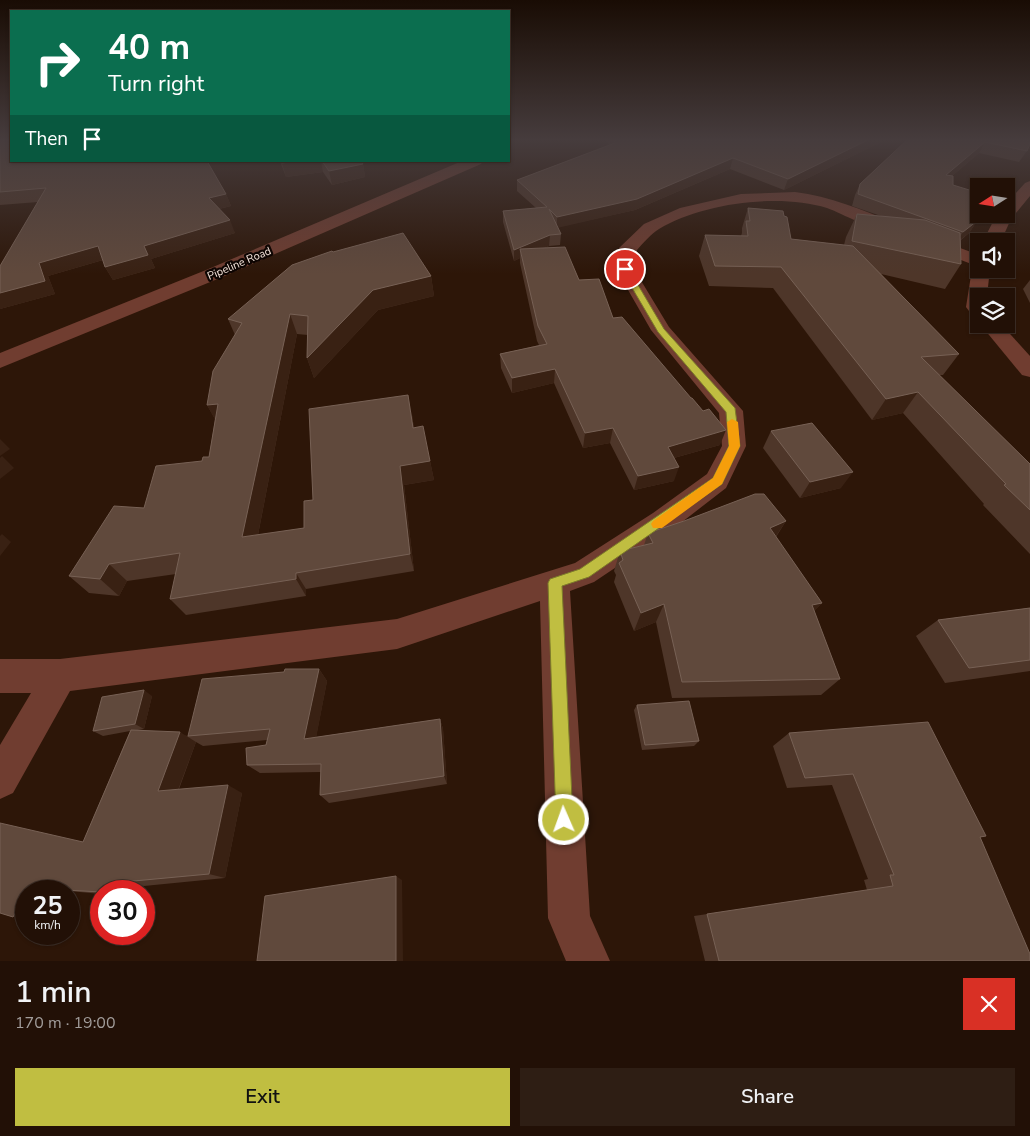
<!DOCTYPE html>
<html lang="en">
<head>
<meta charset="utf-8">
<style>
  :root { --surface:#221006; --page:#2e1e14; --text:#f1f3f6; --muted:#a29d9b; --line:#3f3028; --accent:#c0be41 }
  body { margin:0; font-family:"Nunito Sans",sans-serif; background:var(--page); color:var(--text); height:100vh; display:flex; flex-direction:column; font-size:19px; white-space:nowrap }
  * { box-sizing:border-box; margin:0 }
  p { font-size:16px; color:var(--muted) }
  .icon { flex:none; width:28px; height:28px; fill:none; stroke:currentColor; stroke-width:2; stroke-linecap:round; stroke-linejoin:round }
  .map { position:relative; height:961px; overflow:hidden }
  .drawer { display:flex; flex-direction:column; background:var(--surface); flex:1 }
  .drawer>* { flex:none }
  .banner { position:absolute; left:10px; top:10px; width:500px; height:152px; border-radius:0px; box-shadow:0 1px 4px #0004,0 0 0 1px var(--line); background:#0b6e4f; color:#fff; overflow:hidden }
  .needle { width:32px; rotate:258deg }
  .tools { position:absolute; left:970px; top:178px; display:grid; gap:10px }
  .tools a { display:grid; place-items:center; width:45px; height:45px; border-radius:0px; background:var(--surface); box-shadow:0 1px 4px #0004,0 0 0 1px var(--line); font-size:25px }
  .speed { position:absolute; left:15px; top:880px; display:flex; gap:10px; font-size:25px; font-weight:700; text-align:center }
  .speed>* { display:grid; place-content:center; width:65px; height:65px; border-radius:50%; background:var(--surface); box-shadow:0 1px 4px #0004,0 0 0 1px var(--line); line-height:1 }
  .speed small { font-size:12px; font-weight:400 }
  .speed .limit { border:8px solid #d22; background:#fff; color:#111 }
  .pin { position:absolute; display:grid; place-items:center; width:42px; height:42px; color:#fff; margin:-21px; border:2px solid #fff; border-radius:50%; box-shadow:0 1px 5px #0007 }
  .me { position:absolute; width:55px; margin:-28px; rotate:358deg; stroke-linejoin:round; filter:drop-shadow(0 0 4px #0008) }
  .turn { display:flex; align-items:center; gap:18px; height:105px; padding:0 15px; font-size:22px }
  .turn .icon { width:65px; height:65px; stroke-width:2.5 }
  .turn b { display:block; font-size:35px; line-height:42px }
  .then { display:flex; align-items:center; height:48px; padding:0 15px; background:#0003; gap:10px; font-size:19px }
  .round { display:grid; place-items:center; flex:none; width:52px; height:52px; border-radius:0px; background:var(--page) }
  .head { display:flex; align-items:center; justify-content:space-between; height:85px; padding:0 15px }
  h1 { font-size:30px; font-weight:600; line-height:38px }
  .action { display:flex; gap:10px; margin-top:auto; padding:10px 15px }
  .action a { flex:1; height:58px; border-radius:0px; background:var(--accent); color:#111; font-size:20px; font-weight:600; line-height:58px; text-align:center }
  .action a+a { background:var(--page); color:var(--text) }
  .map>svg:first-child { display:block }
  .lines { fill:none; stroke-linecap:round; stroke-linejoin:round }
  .minor { fill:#703d30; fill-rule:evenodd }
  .tertiary { fill:#703d30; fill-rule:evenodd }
  .wall { fill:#4e3629 }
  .shaded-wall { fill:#392113 }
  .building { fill:#60493c; stroke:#776155 }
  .route { fill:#c0be41; stroke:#7d7c2a }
  .slow { fill:#f59e0b }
  .labels { text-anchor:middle; stroke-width:4.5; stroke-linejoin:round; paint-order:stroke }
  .far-street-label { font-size:11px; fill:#f6e5dc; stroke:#0e0502 }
</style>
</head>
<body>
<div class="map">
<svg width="1030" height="961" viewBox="0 0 1030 961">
  <rect width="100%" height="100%" fill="#2d1608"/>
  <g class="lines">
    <g class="minor">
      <path d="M 1030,181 L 1030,196 L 1011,219 L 1001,241 L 983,241 L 997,214 L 1006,214 L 1006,204 L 1025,183 Z"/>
      <path d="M 795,192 C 830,196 862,210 895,223 L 897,227 L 895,231 C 879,235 844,214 827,208 C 779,193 702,203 659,229 C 651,234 644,242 637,250 L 634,269 L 669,327 L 743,411 L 746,446 L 726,488 L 673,529 L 594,582 L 570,591 L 590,916 L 610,961 L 566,961 L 548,918 L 540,601 L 397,649 L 70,691 L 13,793 L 0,799 L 0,745 L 31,693 L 0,693 L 0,659 L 60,659 L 397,619 L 575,563 L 653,513 L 707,474 L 722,446 L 719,413 L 651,330 L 616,269 L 619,248 L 644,224 L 680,208 L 741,194 Z"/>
      <path d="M 928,236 L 979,255 L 979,269 L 990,269 L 987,296 L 979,296 L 979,317 L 972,315 L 966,307 L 972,269 L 974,265 L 922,245 L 919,241 L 922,237 Z"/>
      <path d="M 980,324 L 1001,324 L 1030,356 L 1030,377 L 1022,375 Z"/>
    </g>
    <path class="tertiary" d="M 462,161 L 483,161 L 481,164 L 220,278 L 0,368 L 0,353 L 206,270 Z"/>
  </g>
  <g class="wall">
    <path d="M 0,139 L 226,194 L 231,206 L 219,209 L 235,233 L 151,259 L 155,268 L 113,280 L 105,267 L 103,260 L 48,276 L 55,294 L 0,309 L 38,202 L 0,205 Z"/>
    <path d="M 606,139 L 887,139 L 784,190 L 730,169 L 635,210 L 558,227 L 561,234 L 560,245 L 549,246 L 545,248 L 579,280 L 613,318 L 720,445 L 674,458 L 674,481 L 634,490 L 610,443 L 583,448 L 554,383 L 512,393 L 501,368 L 500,354 L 539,345 L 537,341 L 520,263 L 520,258 L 514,261 L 503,222 L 503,211 L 536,208 L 517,191 L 517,180 L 609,145 Z"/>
    <path d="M 908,139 L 1030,139 L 1027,151 L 1019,162 L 979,153 L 952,176 L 953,185 L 977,221 L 969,233 L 961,240 L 961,264 L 945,289 L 881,274 L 959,354 L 943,375 L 939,375 L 1030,464 L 1030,554 L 983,505 L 984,504 L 903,413 L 872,420 L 773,288 L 709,286 L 699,256 L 705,235 L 741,236 L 742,233 L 742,228 L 748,208 L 784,216 L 791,239 L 844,245 L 846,237 L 857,214 L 881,216 L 852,206 L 855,195 L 860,184 Z"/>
    <path d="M 280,161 L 361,161 L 363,164 L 365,177 L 332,185 L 323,172 L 286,177 Z"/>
    <path d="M 333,252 L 431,276 L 434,296 L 378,310 L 314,378 L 307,358 L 308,335 L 297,334 L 258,535 L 304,528 L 313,500 L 412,415 L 414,428 L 430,461 L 434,480 L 404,485 L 414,571 L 306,589 L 306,596 L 186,615 L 170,599 L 176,574 L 127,581 L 119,596 L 89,593 L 69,576 L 144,508 L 202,461 L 209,457 L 215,419 L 207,405 L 235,335 L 228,319 Z"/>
    <path d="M 1030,280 L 1030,303 L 1023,289 Z"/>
    <path d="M 771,431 L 841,488 L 800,498 L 763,448 Z"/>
    <path d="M 786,521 L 776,537 L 822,603 L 814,611 L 840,679 L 821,695 L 672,698 L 656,622 L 634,631 L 614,582 L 616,575 L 614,571 L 620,551 L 644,545 L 648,533 Z"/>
    <path d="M 1030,608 L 1030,671 L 945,683 L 916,636 L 938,620 Z"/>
    <path d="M 319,669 L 327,681 L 316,737 L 440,719 L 443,729 L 447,784 L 329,803 L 320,795 L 321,772 L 260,773 L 247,765 L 266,745 L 267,740 L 203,746 L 196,742 L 179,789 L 242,793 L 225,878 L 144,886 L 101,891 L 101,894 L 69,891 L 26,891 L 26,918 L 13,917 L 0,913 L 83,842 L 130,731 L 103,736 L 93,731 L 152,696 L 144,729 L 138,730 L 188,736 Z"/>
    <path d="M 637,705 L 699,741 L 694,746 L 642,750 L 634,710 Z"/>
    <path d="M 789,733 L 986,836 L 980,837 L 1030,961 L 705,961 L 694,916 L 867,890 L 864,880 L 868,879 L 832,785 L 787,788 L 773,746 Z"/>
  </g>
  <g class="shaded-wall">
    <path d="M 870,139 L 887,139 L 784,190 L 788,179 Z"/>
    <path d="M 985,142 L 979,153 L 939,187 L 946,175 Z"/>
    <path d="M 733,158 L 730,169 L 635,210 L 557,228 L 557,217 Z"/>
    <path d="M 297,161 L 321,161 L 323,172 L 286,177 L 282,163 Z"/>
    <path d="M 363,164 L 365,177 L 332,185 L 329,171 Z"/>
    <path d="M 226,194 L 231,206 L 214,210 L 209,198 Z"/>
    <path d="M 230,220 L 235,233 L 151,259 L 155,268 L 113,280 L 105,267 L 144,246 Z"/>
    <path d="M 977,221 L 969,233 L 955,244 L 963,232 Z"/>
    <path d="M 550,235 L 549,246 L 522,258 L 520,249 L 520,258 L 514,261 L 514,250 Z"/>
    <path d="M 98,246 L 106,259 L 48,276 L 55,294 L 0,309 L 0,293 L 39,263 Z"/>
    <path d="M 431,276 L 434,296 L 378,310 L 314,378 L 307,358 L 373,290 Z"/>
    <path d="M 290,314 L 297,334 L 254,555 L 242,537 Z"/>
    <path d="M 555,369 L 554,383 L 512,393 L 512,378 Z"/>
    <path d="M 918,392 L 903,413 L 872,420 L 886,399 Z"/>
    <path d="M 408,395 L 412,415 L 417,447 L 413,428 Z"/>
    <path d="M 218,404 L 218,425 L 207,405 Z"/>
    <path d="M 613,428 L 610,443 L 583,448 L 585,433 Z"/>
    <path d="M 726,430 L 720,445 L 663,461 L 668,447 Z"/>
    <path d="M 0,439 L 10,449 L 0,456 Z"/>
    <path d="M 2,456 L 14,468 L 0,479 L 0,458 Z"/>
    <path d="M 430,461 L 434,480 L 404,485 L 414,571 L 410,554 L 400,466 Z"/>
    <path d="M 679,467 L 674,481 L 634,490 L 638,476 Z"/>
    <path d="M 853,472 L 841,488 L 800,498 L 810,482 Z"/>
    <path d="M 786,521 L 772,542 L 770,528 Z"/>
    <path d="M 2,534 L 11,542 L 0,556 L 0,536 Z"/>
    <path d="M 109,564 L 127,581 L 119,596 L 100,579 Z"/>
    <path d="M 296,573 L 306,589 L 306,596 L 296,579 Z"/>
    <path d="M 822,603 L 805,621 L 812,605 Z"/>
    <path d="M 664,604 L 656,622 L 634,631 L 641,613 Z"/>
    <path d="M 319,669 L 327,681 L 314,749 L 304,739 Z"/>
    <path d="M 144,690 L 152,696 L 144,729 L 135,724 Z"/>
    <path d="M 440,719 L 443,729 L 447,784 L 444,776 Z"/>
    <path d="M 180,732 L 196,742 L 175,798 L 158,791 Z"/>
    <path d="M 228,785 L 242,793 L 225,878 L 209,874 Z"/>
    <path d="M 396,876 L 402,880 L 403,961 L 396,961 Z"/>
    <path d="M 123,882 L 144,886 L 142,891 L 119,891 Z"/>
    <path d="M 30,888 L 56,891 L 28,891 Z"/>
    <path d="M 26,895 L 26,918 L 13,917 Z"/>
  </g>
  <g class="building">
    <path d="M 0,139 L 11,139 L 11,161 L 207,161 L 226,194 L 209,198 L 230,220 L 144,246 L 148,255 L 105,267 L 98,246 L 39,263 L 45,281 L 0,293 L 0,266 L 46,188 L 0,192 Z"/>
    <path d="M 613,139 L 870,139 L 788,179 L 733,158 L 637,199 L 557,217 L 549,209 L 561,234 L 550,235 L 514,250 L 503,211 L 547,207 L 517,180 L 615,143 Z"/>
    <path d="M 908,139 L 1030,139 L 1030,144 L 1027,151 L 985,142 L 946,175 L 953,176 L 953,185 L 979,193 L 979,214 L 980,214 L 977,221 L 963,232 L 858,194 L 860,184 Z"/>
    <path d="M 281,161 L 297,161 L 282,163 Z"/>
    <path d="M 322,161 L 361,161 L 363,164 L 329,171 Z"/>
    <path d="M 748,208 L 783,211 L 784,216 L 787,217 L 791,239 L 853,246 L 959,354 L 921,357 L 1030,464 L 1030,510 L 1004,485 L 1006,484 L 918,392 L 886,399 L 781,267 L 715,266 L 705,235 L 748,236 L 746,221 L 750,221 Z"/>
    <path d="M 857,214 L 925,220 L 960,233 L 961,264 L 852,241 Z"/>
    <path d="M 403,233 L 431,276 L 373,290 L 307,358 L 308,316 L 290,314 L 242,537 L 304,528 L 304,501 L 313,500 L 309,409 L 408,395 L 413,428 L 423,426 L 430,461 L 400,466 L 410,554 L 296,573 L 296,579 L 170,599 L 180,553 L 109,564 L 100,579 L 69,576 L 114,506 L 144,508 L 156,466 L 202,461 L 203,457 L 209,457 L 218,404 L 207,405 L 213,371 L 242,323 L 228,319 L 292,265 L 332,251 L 333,252 Z"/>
    <path d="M 565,247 L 579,280 L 599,279 L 613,318 L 622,317 L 691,398 L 692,398 L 703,411 L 709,409 L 726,430 L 668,447 L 679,467 L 638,476 L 613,428 L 585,433 L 555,369 L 512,378 L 500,354 L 547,344 L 538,326 L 520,249 Z"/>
    <path d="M 812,423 L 853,472 L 810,482 L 771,431 Z"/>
    <path d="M 755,494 L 764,494 L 786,521 L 770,528 L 822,603 L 812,605 L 840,679 L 682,682 L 664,604 L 641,613 L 619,563 L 623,560 L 620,551 L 653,543 L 648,533 L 684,521 Z"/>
    <path d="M 1030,608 L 1030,660 L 969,668 L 938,620 Z"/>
    <path d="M 285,669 L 319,669 L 304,739 L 440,719 L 444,776 L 320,795 L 321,764 L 247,765 L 246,748 L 266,745 L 270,729 L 188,736 L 202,679 L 284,672 Z"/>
    <path d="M 144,690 L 135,724 L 93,731 L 102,697 Z"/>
    <path d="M 689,701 L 699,741 L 645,745 L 637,705 Z"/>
    <path d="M 928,722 L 986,836 L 980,837 L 1030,954 L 1030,961 L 719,961 L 707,914 L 893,886 L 890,875 L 894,875 L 853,774 L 805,778 L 789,733 Z"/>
    <path d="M 131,730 L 180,732 L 158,791 L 228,785 L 209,874 L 123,882 L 119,891 L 101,892 L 30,888 L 28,891 L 26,891 L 26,895 L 13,917 L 0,913 L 0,823 L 83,842 Z"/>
    <path d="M 396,876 L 396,961 L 257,961 L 265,896 Z"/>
  </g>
  <linearGradient id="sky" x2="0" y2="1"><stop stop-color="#190c04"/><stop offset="0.51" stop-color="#463c3d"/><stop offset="1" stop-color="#463c3d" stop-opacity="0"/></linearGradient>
  <rect width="1030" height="274" fill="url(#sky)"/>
  <path class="route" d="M 622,268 L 628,268 L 664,329 L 735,408 L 740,446 L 722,484 L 589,577 L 562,586 L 573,820 L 570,825 L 564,828 L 559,825 L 556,820 L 548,583 L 550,579 L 580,569 L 713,478 L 729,446 L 726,412 L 658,332 L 621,269 Z"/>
  <path class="slow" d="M 732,419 L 738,422 L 740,446 L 722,484 L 662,528 L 653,528 L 651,524 L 653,521 L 713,478 L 729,446 L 727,422 Z"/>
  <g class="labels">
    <g class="far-street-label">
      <text transform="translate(239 263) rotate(-23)" y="4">Pipeline Road</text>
    </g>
  </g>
</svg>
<div class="tools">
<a><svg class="needle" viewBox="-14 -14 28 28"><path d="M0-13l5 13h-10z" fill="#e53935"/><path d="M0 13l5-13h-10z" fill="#a29d9b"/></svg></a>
<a><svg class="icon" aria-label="sound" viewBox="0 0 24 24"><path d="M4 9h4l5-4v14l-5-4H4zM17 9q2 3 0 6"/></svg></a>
<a><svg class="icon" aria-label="layers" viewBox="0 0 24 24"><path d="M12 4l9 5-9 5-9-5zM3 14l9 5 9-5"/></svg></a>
</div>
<div class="speed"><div>25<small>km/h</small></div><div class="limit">30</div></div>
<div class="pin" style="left:625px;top:269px;background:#d93025"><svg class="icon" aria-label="arrive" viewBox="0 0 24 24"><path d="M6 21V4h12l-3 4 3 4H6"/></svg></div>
<svg class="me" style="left:564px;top:820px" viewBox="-20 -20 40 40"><circle r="17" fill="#c0be41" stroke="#fff" stroke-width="3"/><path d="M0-11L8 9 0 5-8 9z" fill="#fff"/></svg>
<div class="banner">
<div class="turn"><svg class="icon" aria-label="right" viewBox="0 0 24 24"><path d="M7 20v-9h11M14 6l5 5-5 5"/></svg><div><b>40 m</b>Turn right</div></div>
<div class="then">Then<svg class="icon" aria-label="arrive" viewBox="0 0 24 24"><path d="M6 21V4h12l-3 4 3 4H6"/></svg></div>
</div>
</div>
<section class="drawer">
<div class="head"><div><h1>1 min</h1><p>170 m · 19:00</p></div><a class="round" style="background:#d93025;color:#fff"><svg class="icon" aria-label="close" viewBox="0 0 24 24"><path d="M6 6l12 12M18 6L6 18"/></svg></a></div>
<div class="action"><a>Exit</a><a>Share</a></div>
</section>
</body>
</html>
